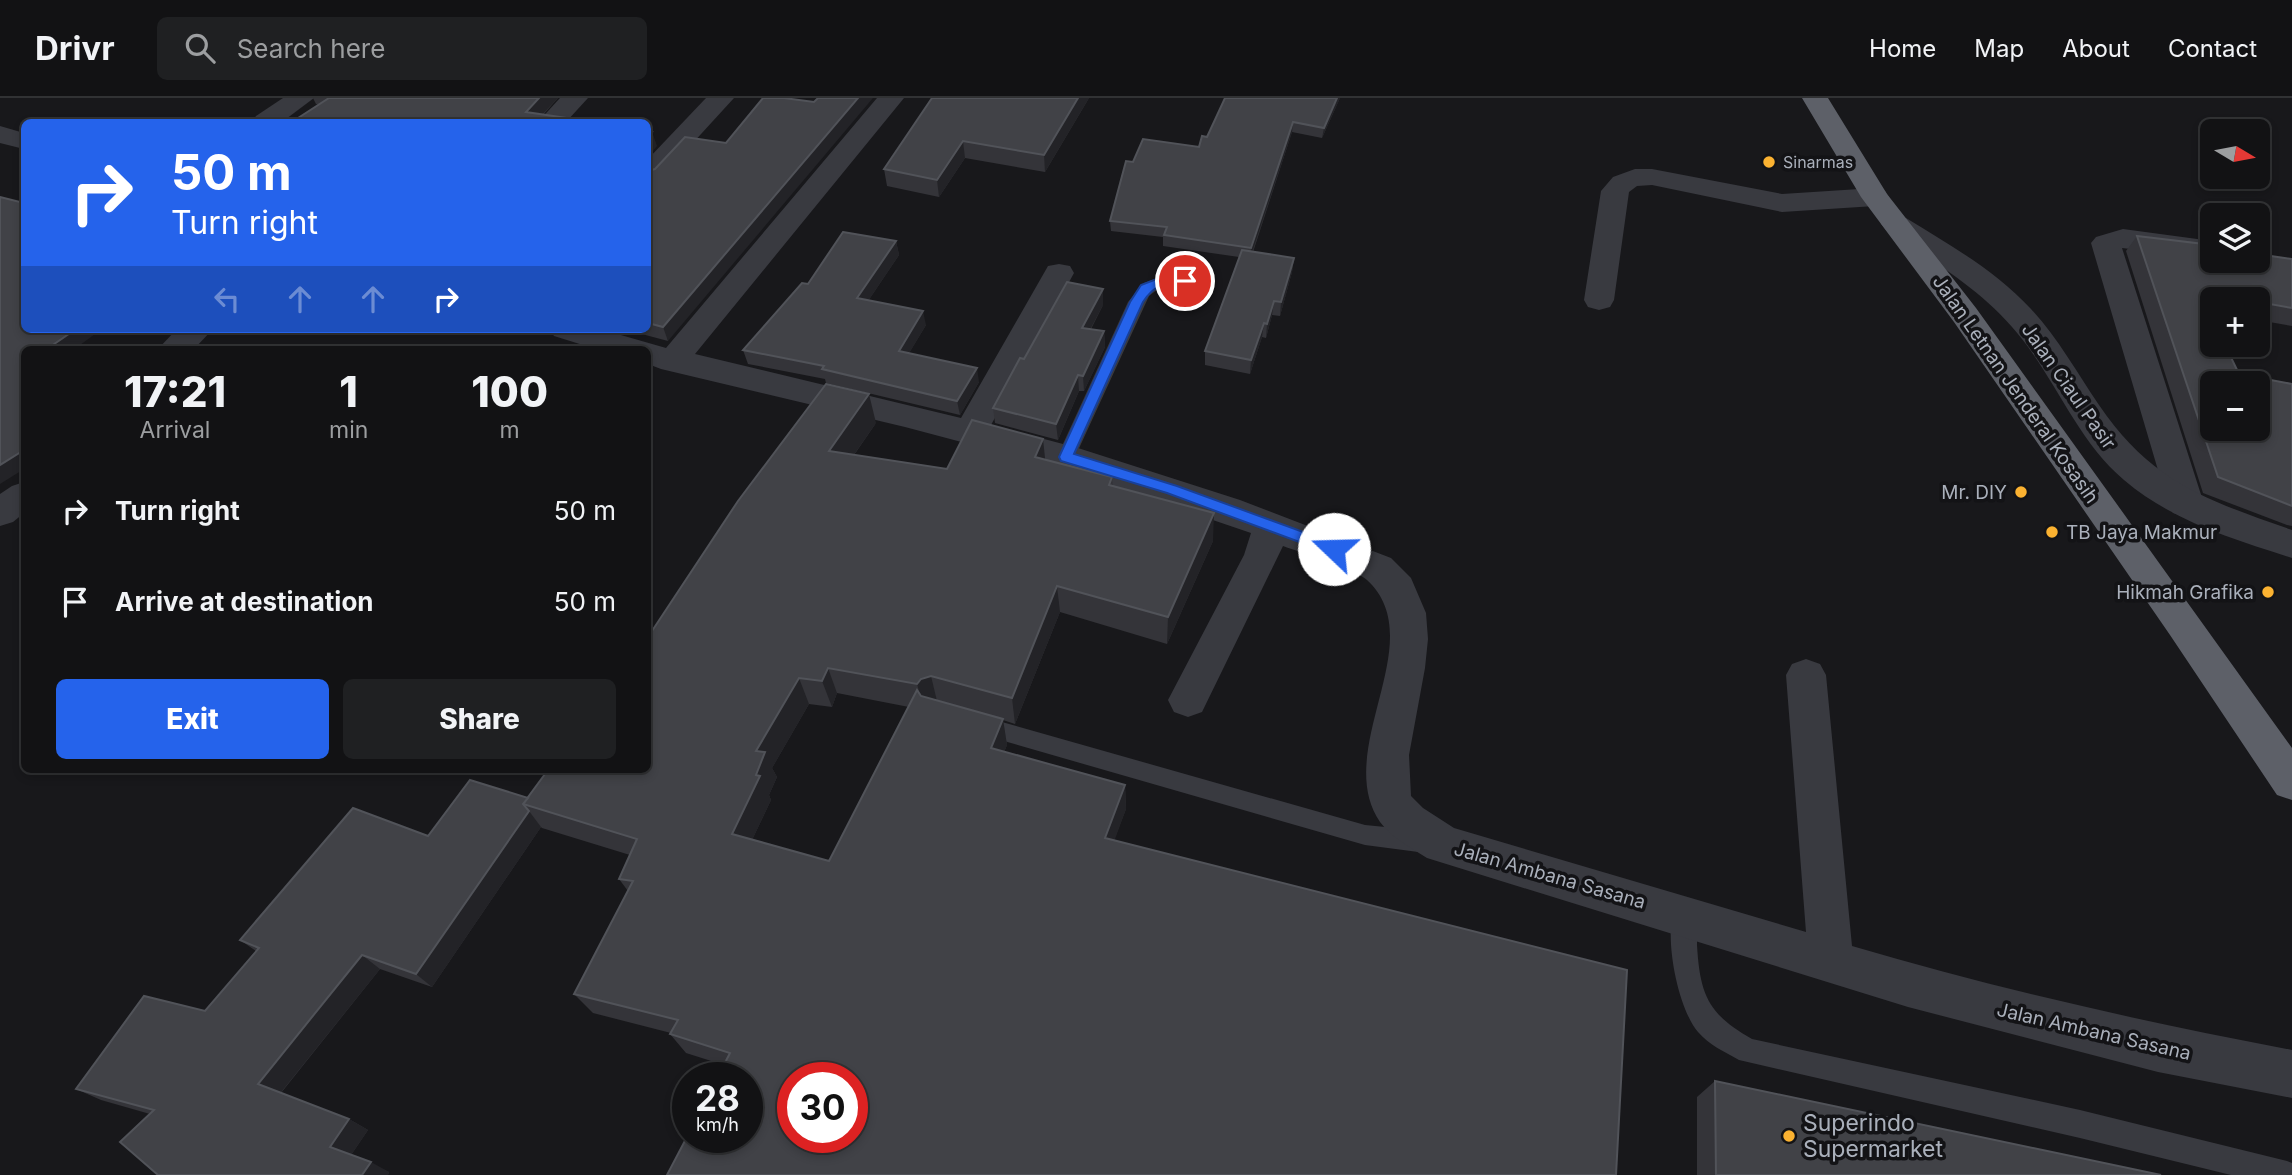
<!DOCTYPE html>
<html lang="en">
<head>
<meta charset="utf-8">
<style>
  :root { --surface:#121214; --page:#1f2022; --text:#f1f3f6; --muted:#9c9ea0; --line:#313234; --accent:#2563eb }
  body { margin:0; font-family:Inter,sans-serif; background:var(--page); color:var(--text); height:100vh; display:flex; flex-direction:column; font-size:26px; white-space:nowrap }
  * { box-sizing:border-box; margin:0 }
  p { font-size:23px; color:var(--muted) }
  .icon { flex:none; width:38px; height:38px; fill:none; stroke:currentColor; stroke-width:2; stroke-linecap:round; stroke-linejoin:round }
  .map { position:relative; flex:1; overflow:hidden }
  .drawer { position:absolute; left:21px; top:248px; width:630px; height:427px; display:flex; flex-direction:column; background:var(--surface); border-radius:10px; box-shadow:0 4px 10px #0003,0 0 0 2px var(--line) }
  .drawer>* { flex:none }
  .banner { position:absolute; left:21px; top:21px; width:630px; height:214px; border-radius:10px; box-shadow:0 4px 10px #0003,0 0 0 2px var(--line); background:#2563eb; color:#fff; overflow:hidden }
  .needle { width:46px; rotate:100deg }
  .tools { position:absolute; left:2200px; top:21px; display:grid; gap:14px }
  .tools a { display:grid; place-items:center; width:70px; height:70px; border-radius:10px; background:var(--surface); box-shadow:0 4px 10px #0003,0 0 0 2px var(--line); font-size:35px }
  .speed { position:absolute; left:672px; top:964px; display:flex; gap:14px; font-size:35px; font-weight:700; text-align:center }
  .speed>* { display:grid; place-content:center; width:91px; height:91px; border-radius:50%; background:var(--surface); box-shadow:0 4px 10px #0003,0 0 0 2px var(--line); line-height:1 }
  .speed small { font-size:18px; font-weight:400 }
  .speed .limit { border:10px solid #d22; background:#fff; color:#111 }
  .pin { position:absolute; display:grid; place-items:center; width:60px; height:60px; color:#fff; margin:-30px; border:4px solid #fff; border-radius:50%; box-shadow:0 2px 7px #0007 }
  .me { position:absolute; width:77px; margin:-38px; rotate:291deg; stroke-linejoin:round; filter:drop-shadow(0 0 5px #0008) }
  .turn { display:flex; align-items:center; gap:24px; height:147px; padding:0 35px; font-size:32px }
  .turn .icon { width:91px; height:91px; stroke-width:2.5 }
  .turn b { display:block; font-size:49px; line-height:60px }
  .lanes { display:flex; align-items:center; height:66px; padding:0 35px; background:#0003; justify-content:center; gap:35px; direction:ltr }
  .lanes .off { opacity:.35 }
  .eta { display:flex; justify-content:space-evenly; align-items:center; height:119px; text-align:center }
  .eta b { font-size:42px; font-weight:800; line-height:49px }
  .action { display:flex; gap:14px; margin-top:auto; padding:14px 35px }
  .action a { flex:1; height:80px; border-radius:10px; background:var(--accent); color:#fff; font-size:28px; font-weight:800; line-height:80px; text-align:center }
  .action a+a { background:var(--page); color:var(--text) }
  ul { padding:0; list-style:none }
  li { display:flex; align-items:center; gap:21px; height:91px; padding:0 35px }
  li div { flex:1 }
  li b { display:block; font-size:26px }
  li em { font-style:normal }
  header { display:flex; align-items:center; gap:42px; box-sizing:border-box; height:98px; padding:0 35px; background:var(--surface); border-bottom:2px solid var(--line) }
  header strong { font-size:33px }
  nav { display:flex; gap:38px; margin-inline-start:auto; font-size:24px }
  .search { width:490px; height:63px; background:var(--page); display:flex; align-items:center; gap:18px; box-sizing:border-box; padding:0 24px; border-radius:10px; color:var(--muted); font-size:26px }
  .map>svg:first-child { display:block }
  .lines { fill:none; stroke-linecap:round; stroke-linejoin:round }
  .service { fill:#393a40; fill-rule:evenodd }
  .minor { fill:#393a40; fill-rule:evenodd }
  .tertiary { fill:#393a40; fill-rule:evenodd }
  .trunk { fill:#5d6068; fill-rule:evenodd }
  .wall { fill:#343439; fill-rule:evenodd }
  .shaded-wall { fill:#232327 }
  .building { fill:#414247; stroke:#515359; stroke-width:2; fill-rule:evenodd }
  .route { fill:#2563eb; stroke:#184099; stroke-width:2 }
  .poi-dot { fill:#fbb231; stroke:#131316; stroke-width:2.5 }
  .labels { text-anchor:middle; stroke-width:7; stroke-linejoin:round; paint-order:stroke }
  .far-poi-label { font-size:16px; fill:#aab0bb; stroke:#131316; text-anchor:start }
  .street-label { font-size:19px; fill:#aab0bb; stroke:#131316 }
  .poi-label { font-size:19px; fill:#aab0bb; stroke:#131316; text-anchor:end }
  .near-poi-label { font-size:23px; fill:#aab0bb; stroke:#131316; text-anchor:start }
</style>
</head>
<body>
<header>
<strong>Drivr</strong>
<div class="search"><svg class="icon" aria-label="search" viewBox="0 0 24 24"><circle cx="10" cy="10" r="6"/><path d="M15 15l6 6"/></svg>Search here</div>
<nav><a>Home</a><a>Map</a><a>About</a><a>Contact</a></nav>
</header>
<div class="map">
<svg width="2292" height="1077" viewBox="0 0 2292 1077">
  <rect width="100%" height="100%" fill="#18181b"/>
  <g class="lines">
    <g class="service">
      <path d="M 1165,177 L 1202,179 L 1210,184 C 1197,197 1172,177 1149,198 L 1075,359 L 1073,364 L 1059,364 L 1057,359 L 1128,204 L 1144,185 Z"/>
      <path d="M 977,617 L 1365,727 L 1426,733 L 1434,737 L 1438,744 L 1434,751 L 1426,755 L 1365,747 L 969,633 L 966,626 L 969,619 Z"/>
      <path d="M 1684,806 L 1693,809 C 1698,821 1697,834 1697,847 C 1700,897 1708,916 1752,941 L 2080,1012 L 2287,1063 L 2292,1065 L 2292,1077 L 2231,1077 L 2080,1040 L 1739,962 C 1725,954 1709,947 1698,934 C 1678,911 1663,837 1675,809 Z"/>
    </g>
    <g class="minor">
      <path d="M 283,0 L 314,0 L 282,24 L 252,24 L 256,18 Z"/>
      <path d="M 560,0 L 588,0 L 566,24 L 538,24 Z"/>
      <path d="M 706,0 L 734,0 L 658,83 L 648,85 L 648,61 Z"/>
      <path d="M 877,0 L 904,0 L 695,256 L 961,320 L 1048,168 L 1059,166 L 1070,168 L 1074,175 L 991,327 L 1078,350 L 1240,402 L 1391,460 L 1411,480 L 1426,515 L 1428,541 L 1425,570 L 1409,657 L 1411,698 L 1423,710 L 1454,730 L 1806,834 L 1786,577 L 1792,566 L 1806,561 L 1820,566 L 1826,577 L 1852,848 C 1997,891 2144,924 2292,952 L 2292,1000 L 2158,974 L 1908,909 L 1427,760 C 1410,749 1392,740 1380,724 C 1331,652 1433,543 1367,482 C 1354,470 1302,455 1283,448 L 1202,614 L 1188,619 L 1174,614 L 1168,602 L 1244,457 L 1251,435 L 1060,370 L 905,329 L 661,271 L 648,266 L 648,252 L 599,252 L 554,238 L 549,231 L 600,231 L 666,250 Z"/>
      <path d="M 0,28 L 24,35 L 24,51 L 0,45 Z"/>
      <path d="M 1635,71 L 1652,71 L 1782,96 L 1875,90 L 1885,93 L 1889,99 L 1885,105 L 1875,108 L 1782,114 L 1652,87 L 1637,88 L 1629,94 L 1614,202 L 1610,209 L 1599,212 L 1588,209 L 1584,202 L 1601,93 L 1613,79 Z"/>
      <path d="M 2123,131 L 2212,143 L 2212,161 L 2122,150 L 2204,406 L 2199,415 L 2186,419 L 2173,415 L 2168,406 L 2091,145 L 2096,139 Z"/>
      <path d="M 177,231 L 213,231 L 193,252 L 157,252 Z"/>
      <path d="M 24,384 L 24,415 L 13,424 L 0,428 L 0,396 L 12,388 Z"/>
    </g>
    <path class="tertiary" d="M 1896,117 L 1906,120 C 1950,147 1996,173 2031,211 C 2058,240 2077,275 2099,307 C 2152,385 2207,402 2292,432 L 2292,460 C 2233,441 2172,423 2124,382 C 2079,344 2058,287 2022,241 C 1986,194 1934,164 1886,132 L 1881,126 L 1886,120 Z"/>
    <path class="trunk" d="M 1802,0 L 1828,0 L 1887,96 L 1976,210 L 2292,650 L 2292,702 L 2277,697 L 2170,537 L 1954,224 L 1861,99 Z"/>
  </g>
  <g class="wall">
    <path d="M 313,0 L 558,0 L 543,17 L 319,7 L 316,6 Z"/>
    <path d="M 1089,0 L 1045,74 L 965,60 L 939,99 L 887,88 L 884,71 Z"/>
    <path d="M 1340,0 L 1322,40 L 1292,34 L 1253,154 L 1294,160 L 1292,174 L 1280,218 L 1272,217 L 1266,240 L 1262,239 L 1250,276 L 1205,267 L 1205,253 L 1239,159 L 1163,148 L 1163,139 L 1111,133 L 1110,123 L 1133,64 L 1199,49 L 1207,39 Z"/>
    <path d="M 648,73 L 668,243 L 623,231 L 648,231 Z"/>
    <path d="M 2137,138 L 2292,161 L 2292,228 L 2258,222 L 2258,201 L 2212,201 L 2212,214 L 2210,213 L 2239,276 L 2292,286 L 2292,428 L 2287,427 L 2203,395 L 2126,153 Z"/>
    <path d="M 896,143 L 899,157 L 868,203 L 926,227 L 909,255 L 979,284 L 960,317 L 826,285 L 825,281 L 748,266 L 743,252 L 808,186 Z"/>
    <path d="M 1103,207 L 1091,231 L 1104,233 L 1105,249 L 1084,293 L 1079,293 L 1058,342 L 995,325 L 993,310 L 1024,261 Z"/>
    <path d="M 876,325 L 854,357 L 947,371 L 1045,362 L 1112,379 L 1113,388 L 1213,443 L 1167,546 L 1060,514 L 1015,626 L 1003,622 L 1007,647 L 1004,654 L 1125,687 L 1126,711 L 1114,742 L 724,967 L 686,955 L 670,936 L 671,935 L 593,915 L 574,896 L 628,793 L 619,781 L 630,757 L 542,730 L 541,729 L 432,889 L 380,871 L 281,995 L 349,1021 L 368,1032 L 351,1057 L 389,1074 L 388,1077 L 158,1077 L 150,1016 L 101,1002 L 76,991 L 205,913 L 256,853 L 240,842 L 428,738 L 528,700 L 648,672 L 648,539 ZM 837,595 L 909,609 L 829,763 L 752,742 L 771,702 L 769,697 L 777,679 L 772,670 L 809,606 L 832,609 Z"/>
    <path d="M 1715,983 L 2161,1077 L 1697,1077 L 1697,999 Z"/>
  </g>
  <g class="shaded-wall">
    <path d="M 539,0 L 558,0 L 535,24 L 526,14 Z"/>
    <path d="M 858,0 L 873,0 L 668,243 L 663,229 Z"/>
    <path d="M 1078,0 L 1089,0 L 1045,74 L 1044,57 Z"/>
    <path d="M 1337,0 L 1340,0 L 1322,40 L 1324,30 Z"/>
    <path d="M 1293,24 L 1292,34 L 1250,161 L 1251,150 Z"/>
    <path d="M 652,34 L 657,48 L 648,59 L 648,39 Z"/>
    <path d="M 963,43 L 965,60 L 939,99 L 937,82 Z"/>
    <path d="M 896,143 L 899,157 L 860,215 L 857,200 Z"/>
    <path d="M 1294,160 L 1292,174 L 1280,218 L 1281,204 Z"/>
    <path d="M 1103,191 L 1103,207 L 1083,245 L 1082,230 Z"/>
    <path d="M 1274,203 L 1272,217 L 1266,240 L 1267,226 Z"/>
    <path d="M 923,213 L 926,227 L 902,267 L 899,253 Z"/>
    <path d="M 1264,225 L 1262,239 L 1250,276 L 1251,262 Z"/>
    <path d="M 76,231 L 102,231 L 73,252 L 48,252 L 47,251 Z"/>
    <path d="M 1104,233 L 1105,249 L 1084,293 L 1083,278 Z"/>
    <path d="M 977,270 L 979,284 L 960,317 L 957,303 Z"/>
    <path d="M 1078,277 L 1079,293 L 1058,342 L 1056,326 Z"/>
    <path d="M 869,296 L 876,325 L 837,381 L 829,353 Z"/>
    <path d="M 1043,341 L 1046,369 L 1035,359 Z"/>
    <path d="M 24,352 L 24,371 L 0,386 L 0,367 Z"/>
    <path d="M 1214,415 L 1213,443 L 1167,546 L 1168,519 Z"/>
    <path d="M 1057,488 L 1060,514 L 1015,626 L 1012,600 Z"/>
    <path d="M 828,570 L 837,595 L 832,609 L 822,583 Z"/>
    <path d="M 931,578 L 937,603 L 924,611 L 917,586 L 921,581 Z"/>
    <path d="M 799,580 L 809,606 L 772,670 L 777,679 L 769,697 L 771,702 L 744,759 L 732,736 L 756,677 L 756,653 Z"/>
    <path d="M 1003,621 L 1007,647 L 996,675 L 991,650 Z"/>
    <path d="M 1125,687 L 1126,711 L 1107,763 L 1105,740 Z"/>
    <path d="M 529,713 L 541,729 L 432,889 L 416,876 Z"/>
    <path d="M 362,857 L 380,871 L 278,998 L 258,986 Z"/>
    <path d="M 349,1021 L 368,1032 L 349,1060 L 330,1049 Z"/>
    <path d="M 371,1064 L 389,1074 L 388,1077 L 362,1077 Z"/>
  </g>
  <g class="building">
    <path d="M 329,0 L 539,0 L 526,14 L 594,24 L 292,24 Z"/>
    <path d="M 763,0 L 784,0 L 814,4 L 818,0 L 858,0 L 663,229 L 648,225 L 648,73 L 655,71 L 685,39 L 726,45 Z"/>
    <path d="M 932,0 L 1078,0 L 1044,57 L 963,43 L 937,82 L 884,71 Z"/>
    <path d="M 1225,0 L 1337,0 L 1324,30 L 1293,24 L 1251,150 L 1164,137 L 1167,129 L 1110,123 L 1126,63 L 1133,64 L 1143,41 L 1199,49 L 1202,38 L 1207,39 Z"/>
    <path d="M 648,33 L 652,34 L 648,39 Z"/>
    <path d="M 0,99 L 24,105 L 24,231 L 76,231 L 47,251 L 52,252 L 24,252 L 24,352 L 0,367 Z"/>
    <path d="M 843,134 L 896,143 L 857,200 L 923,213 L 899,253 L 977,270 L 957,303 L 822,271 L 824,268 L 743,252 L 802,185 L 808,186 Z"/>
    <path d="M 2137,138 L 2212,147 L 2212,163 L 2258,163 L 2258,153 L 2263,154 L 2264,157 L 2292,161 L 2292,210 L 2258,204 L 2258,201 L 2242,201 L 2201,194 L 2212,218 L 2212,247 L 2225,247 L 2239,276 L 2292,286 L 2292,408 L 2218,379 ZM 2212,285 L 2258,285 L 2258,331 L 2212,331 Z"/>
    <path d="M 1242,152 L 1294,160 L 1281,204 L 1274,203 L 1267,226 L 1264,225 L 1251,262 L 1205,253 Z"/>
    <path d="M 1067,184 L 1103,191 L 1082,230 L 1104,233 L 1083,278 L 1078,277 L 1056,326 L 993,310 L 1020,260 L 1024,261 Z"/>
    <path d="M 826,286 L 869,296 L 829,353 L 947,371 L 972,322 L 1043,341 L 1035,359 L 1112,379 L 1109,387 L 1214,415 L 1168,519 L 1057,488 L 1012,600 L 931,578 L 921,581 L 917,586 L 828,570 L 822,583 L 799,580 L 756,653 L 765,654 L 756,677 L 760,678 L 732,736 L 829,763 L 917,592 L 921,598 L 1003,621 L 991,650 L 1125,687 L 1105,740 L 1627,872 L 1616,1077 L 667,1077 L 688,1037 L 688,1040 L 747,1040 L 747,980 L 717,980 L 730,955 L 670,936 L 678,922 L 574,896 L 633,783 L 619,781 L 637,741 L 523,706 L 548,672 L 648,672 L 648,539 L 738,403 ZM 793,980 L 852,980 L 852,1040 L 793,1040 Z"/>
    <path d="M 470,682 L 528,700 L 523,706 L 529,713 L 416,876 L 362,857 L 258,986 L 349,1021 L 330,1049 L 371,1064 L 362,1077 L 158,1077 L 120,1044 L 154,1012 L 76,991 L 144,898 L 205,913 L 259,850 L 240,842 L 353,710 L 428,738 Z"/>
    <path d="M 1715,983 L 2161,1077 L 1716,1077 Z"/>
  </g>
  <path class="route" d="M 1167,177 L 1185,179 L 1191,183 C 1175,195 1163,174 1143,204 L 1074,356 L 1177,388 L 1339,447 L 1341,451 L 1339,455 L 1329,455 L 1167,395 L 1061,363 L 1059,359 L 1130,204 L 1141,187 Z"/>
  <g class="poi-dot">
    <circle cx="1769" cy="64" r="7"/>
    <circle cx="2021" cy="394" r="7"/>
    <circle cx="2052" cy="434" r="7"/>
    <circle cx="2268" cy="494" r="7"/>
    <circle cx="1789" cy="1038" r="7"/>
  </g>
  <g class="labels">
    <g class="far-poi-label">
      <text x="1783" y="70">Sinarmas</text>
    </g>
    <g class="street-label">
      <text transform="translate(2069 288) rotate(55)" y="7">Jalan Ciaul Pasir</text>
      <text transform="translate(2016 291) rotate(55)" y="7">Jalan Letnan Jenderal Kosasih</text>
      <text transform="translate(1550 777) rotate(16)" y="7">Jalan Ambana Sasana</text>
      <text transform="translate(2094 933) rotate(13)" y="7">Jalan Ambana Sasana</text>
    </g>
    <g class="poi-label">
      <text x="2007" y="401">Mr. DIY</text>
      <text x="2066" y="441" text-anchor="start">TB Jaya Makmur</text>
      <text x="2254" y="501">Hikmah Grafika</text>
    </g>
    <g class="near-poi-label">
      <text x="1803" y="1033">Superindo<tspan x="1803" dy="26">Supermarket</tspan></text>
    </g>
  </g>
</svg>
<div class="tools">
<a><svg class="needle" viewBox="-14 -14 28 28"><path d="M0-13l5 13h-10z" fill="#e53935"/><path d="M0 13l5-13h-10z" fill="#9c9ea0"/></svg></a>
<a><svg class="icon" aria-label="layers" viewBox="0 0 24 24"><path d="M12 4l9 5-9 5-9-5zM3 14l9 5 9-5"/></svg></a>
<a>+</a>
<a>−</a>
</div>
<div class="speed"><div>28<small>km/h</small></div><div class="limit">30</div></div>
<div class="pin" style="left:1185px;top:183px;background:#d93025"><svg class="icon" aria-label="arrive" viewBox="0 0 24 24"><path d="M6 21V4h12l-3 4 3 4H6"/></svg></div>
<svg class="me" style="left:1334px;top:451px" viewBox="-20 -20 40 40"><circle r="19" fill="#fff"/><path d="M0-13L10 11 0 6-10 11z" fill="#2563eb"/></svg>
<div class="banner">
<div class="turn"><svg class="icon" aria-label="right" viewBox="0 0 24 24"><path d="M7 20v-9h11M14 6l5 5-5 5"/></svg><div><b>50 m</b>Turn right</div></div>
<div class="lanes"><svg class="icon off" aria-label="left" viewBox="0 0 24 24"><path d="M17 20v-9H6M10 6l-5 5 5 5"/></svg><svg class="icon off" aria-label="ahead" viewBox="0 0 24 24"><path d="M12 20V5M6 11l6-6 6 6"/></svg><svg class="icon off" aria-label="ahead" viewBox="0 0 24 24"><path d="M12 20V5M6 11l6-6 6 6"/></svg><svg class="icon" aria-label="right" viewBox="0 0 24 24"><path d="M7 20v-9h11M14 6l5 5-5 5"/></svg></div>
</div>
<section class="drawer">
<div class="eta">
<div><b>17:21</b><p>Arrival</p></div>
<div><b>1</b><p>min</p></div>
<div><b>100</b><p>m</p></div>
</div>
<ul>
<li><svg class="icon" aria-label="right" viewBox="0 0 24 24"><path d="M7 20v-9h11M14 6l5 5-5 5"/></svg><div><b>Turn right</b></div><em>50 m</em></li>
<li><svg class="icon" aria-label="arrive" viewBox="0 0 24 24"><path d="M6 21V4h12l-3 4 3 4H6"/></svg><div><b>Arrive at destination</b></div><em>50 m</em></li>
</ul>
<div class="action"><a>Exit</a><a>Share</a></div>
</section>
</div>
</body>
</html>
